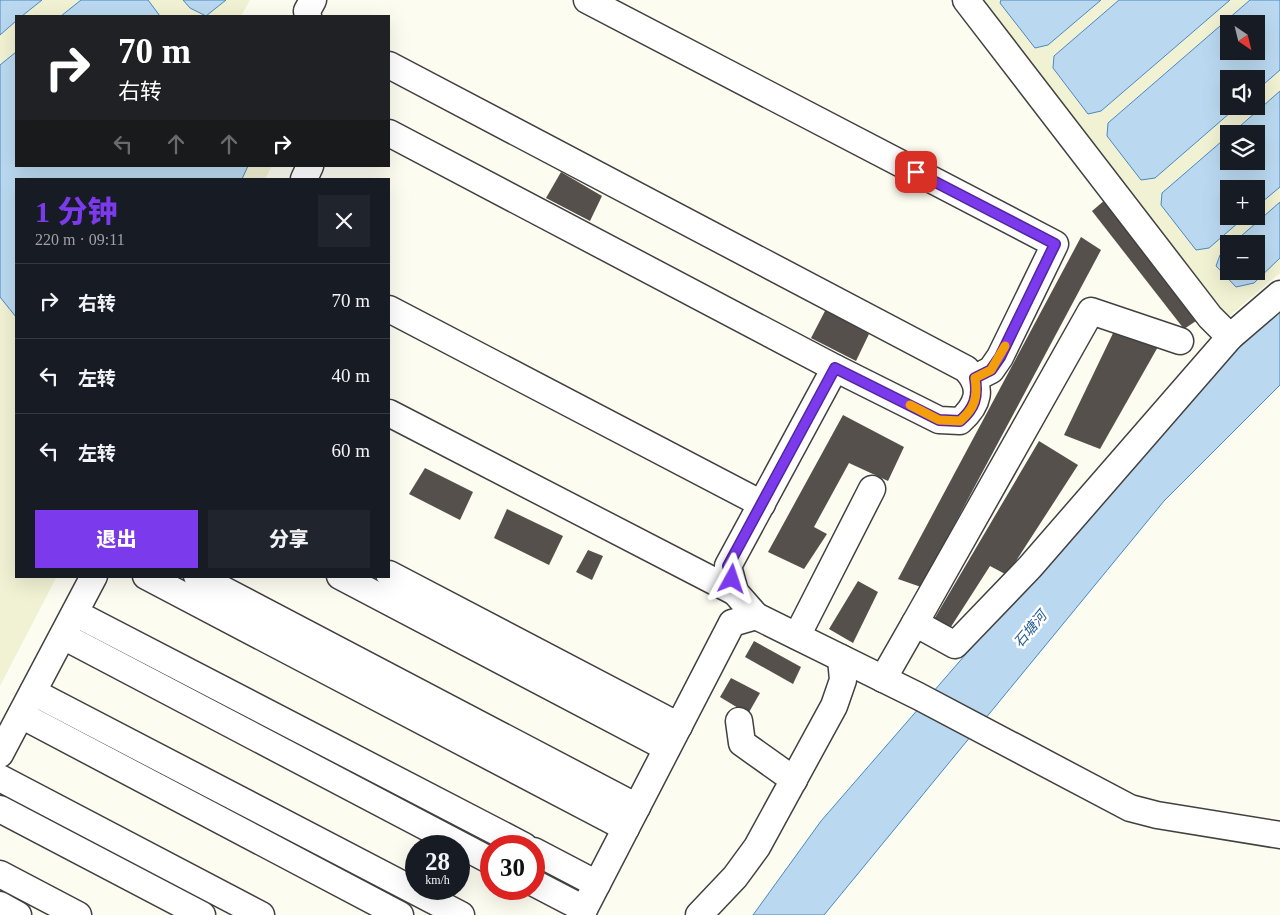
<!DOCTYPE html>
<html lang="zh">
<head>
<meta charset="utf-8">
<style>
  :root { --surface:#171b24; --page:#20242c; --text:#f1f3f6; --muted:#9ea1a6; --line:#363941; --accent:#7c3aed }
  body { margin:0; font-family:"Times New Roman","Noto Sans SC",serif; background:var(--page); color:var(--text); height:100vh; display:flex; flex-direction:column; font-size:19px; white-space:nowrap }
  * { box-sizing:border-box; margin:0 }
  p { font-size:16px; color:var(--muted) }
  .icon { flex:none; width:28px; height:28px; fill:none; stroke:currentColor; stroke-width:2; stroke-linecap:round; stroke-linejoin:round }
  .map { position:relative; flex:1; overflow:hidden }
  .drawer { position:absolute; left:15px; top:178px; width:375px; height:400px; display:flex; flex-direction:column; background:var(--surface); border-radius:0px; box-shadow:0 5px 20px #0002 }
  .drawer>* { flex:none }
  .banner { position:absolute; left:15px; top:15px; width:375px; height:152px; border-radius:0px; box-shadow:0 5px 20px #0002; background:#202124; color:#fff; overflow:hidden }
  .needle { width:32px; rotate:145deg }
  .fabs { position:absolute; left:1220px; top:15px; display:grid; gap:10px }
  .fabs a { display:grid; place-items:center; width:45px; height:45px; border-radius:0px; background:var(--surface); box-shadow:0 5px 20px #0002; font-size:25px }
  .speed { position:absolute; left:405px; top:835px; display:flex; gap:10px; font-size:25px; font-weight:700; text-align:center }
  .speed>* { display:grid; place-content:center; width:65px; height:65px; border-radius:50%; background:var(--surface); box-shadow:0 5px 20px #0002; line-height:1 }
  .speed small { font-size:12px; font-weight:400 }
  .speed .limit { border:8px solid #d22; background:#fff; color:#111 }
  .pin { position:absolute; display:grid; place-items:center; width:42px; height:42px; color:#fff; margin:-21px; border-radius:10px; box-shadow:0 2px 8px #0006 }
  .me { position:absolute; width:55px; margin:-28px; rotate:5deg; stroke-linejoin:round; filter:drop-shadow(0 0 4px #0008) }
  .turn { display:flex; align-items:center; gap:18px; height:105px; padding:0 20px; font-size:22px }
  .turn .icon { width:65px; height:65px; stroke-width:2.5 }
  .turn b { display:block; font-size:35px; line-height:42px }
  .lanes { display:flex; align-items:center; height:48px; padding:0 20px; background:#0003; justify-content:center; gap:25px; direction:ltr }
  .lanes .off { opacity:.35 }
  .round { display:grid; place-items:center; flex:none; width:52px; height:52px; border-radius:0px; background:var(--page) }
  .headline { display:flex; align-items:center; justify-content:space-between; height:85px; padding:0 20px }
  h1 { font-size:30px; font-weight:800; line-height:38px; color:var(--accent) }
  .action { display:flex; gap:10px; margin-top:auto; padding:10px 20px }
  .action a { flex:1; height:58px; border-radius:0px; background:var(--accent); color:#fff; font-size:20px; font-weight:800; line-height:58px; text-align:center }
  .action a+a { background:var(--page); color:var(--text) }
  ul { padding:0; list-style:none }
  li { display:flex; align-items:center; gap:15px; height:75px; padding:0 20px; border-top:1px solid var(--line) }
  li div { flex:1 }
  li b { display:block; font-size:19px }
  li em { font-style:normal }
  .map>svg:first-child { display:block }
  .farmland { fill:#f1f1d3; fill-rule:evenodd }
  .water { fill:#bad9f0; stroke:#4989c0; fill-rule:evenodd }
  .building { fill:#56504c }
  .lines { fill:none; stroke-linecap:round; stroke-linejoin:round }
  .minor-casing { stroke:#414141; stroke-width:29 }
  .minor { stroke:#fff; stroke-width:26 }
  .route-casing { stroke:#51269a; stroke-width:12 }
  .route { stroke:#7c3aed; stroke-width:9 }
  .slow { stroke:#f59e0b; stroke-width:9 }
  .labels { text-anchor:middle; stroke-width:5; stroke-linejoin:round; paint-order:stroke }
  .water-label { font-size:14px; font-style:italic; fill:#245c94; stroke:#fff }
</style>
</head>
<body>
<div class="map">
<svg width="1280" height="915" viewBox="0 0 1280 915">
  <rect width="100%" height="100%" fill="#fdfcf1"/>
  <g class="farmland">
    <path d="M 0,0 L 250,0 L 241,16 L 16,16 L 16,166 L 272,166 L 265,179 L 16,179 L 16,576 L 57,576 L 0,686 Z"/>
    <path d="M 978,0 L 1280,0 L 1280,273 L 1221,323 ZM 1229,24 L 1256,24 L 1256,51 L 1229,51 ZM 1229,79 L 1256,79 L 1256,106 L 1229,106 ZM 1229,134 L 1256,134 L 1256,161 L 1229,161 ZM 1229,189 L 1256,189 L 1256,216 L 1229,216 ZM 1229,244 L 1256,244 L 1256,271 L 1229,271 Z"/>
  </g>
  <g class="water">
    <path d="M 0,0 L 42,0 L 22,16 L 16,16 L 16,21 L 0,35 Z"/>
    <path d="M 81,0 L 148,0 L 160,16 L 61,16 Z"/>
    <path d="M 183,0 L 226,0 L 206,16 L 190,8 Z"/>
    <path d="M 1001,0 L 1101,0 L 1048,45 L 1035,48 L 1000,3 Z"/>
    <path d="M 1119,0 L 1230,0 L 1101,111 L 1088,114 L 1053,68 L 1054,56 Z"/>
    <path d="M 1250,0 L 1280,0 L 1280,70 L 1256,91 L 1256,79 L 1229,79 L 1229,106 L 1238,106 L 1155,178 L 1141,180 L 1107,136 L 1108,123 ZM 1229,24 L 1256,24 L 1256,51 L 1229,51 Z"/>
    <path d="M 16,52 L 16,166 L 248,166 L 242,179 L 16,179 L 16,317 L 0,297 L 0,65 Z"/>
    <path d="M 1280,91 L 1280,187 L 1256,207 L 1256,189 L 1229,189 L 1229,216 L 1246,216 L 1209,248 L 1196,250 L 1161,205 L 1162,193 L 1229,135 L 1229,161 L 1256,161 L 1256,134 L 1231,134 Z"/>
    <path d="M 1280,202 L 1280,258 L 1254,283 L 1236,287 L 1216,266 L 1220,255 L 1229,247 L 1229,271 L 1256,271 L 1256,244 L 1232,244 Z"/>
    <path d="M 1280,308 L 1280,385 L 1164,501 L 824,915 L 753,915 L 821,821 L 1170,419 L 1222,364 Z"/>
  </g>
  <g class="building">
    <path d="M 561,172 L 602,196 L 590,221 L 546,198 Z"/>
    <path d="M 1105,200 L 1199,319 L 1184,329 L 1092,211 Z"/>
    <path d="M 1081,237 L 1101,250 L 921,587 L 898,579 Z"/>
    <path d="M 826,309 L 869,334 L 856,361 L 811,338 Z"/>
    <path d="M 1116,327 L 1159,345 L 1100,449 L 1064,435 Z"/>
    <path d="M 843,415 L 904,447 L 888,481 L 849,463 L 814,527 L 827,534 L 804,569 L 768,552 Z"/>
    <path d="M 1039,441 L 1078,465 L 1007,575 L 990,566 L 947,633 L 930,626 Z"/>
    <path d="M 425,468 L 473,492 L 460,520 L 409,494 Z"/>
    <path d="M 507,509 L 563,536 L 549,565 L 494,538 Z"/>
    <path d="M 588,550 L 603,556 L 592,580 L 576,572 Z"/>
    <path d="M 858,581 L 878,592 L 853,643 L 829,629 Z"/>
    <path d="M 754,641 L 801,667 L 793,684 L 745,657 Z"/>
    <path d="M 731,678 L 760,693 L 748,714 L 720,697 Z"/>
  </g>
  <g class="lines">
    <g class="minor-casing">
      <g id="minor">
        <path d="M 587,0 L 1055,244 L 1000,357 L 991,370 L 975,378"/>
        <path d="M 966,0 L 1210,317 L 1230,337"/>
        <path d="M 308,16 L 307,11 L 313,0"/>
        <path d="M 389,65 L 966,369 C 984,388 978,405 960,421 L 939,420 L 835,368 L 389,133"/>
        <path d="M 304,179 L 310,166"/>
        <path d="M 389,309 L 762,504"/>
        <path d="M 835,368 L 728,566 L 735,592 L 756,616 L 918,696 L 1130,808 L 1157,815 L 1280,835"/>
        <path d="M 389,413 L 735,592"/>
        <path d="M 389,574 L 679,726"/>
        <path d="M 146,576 L 626,828"/>
        <path d="M 197,576 L 637,807"/>
        <path d="M 340,576 L 667,748"/>
        <path d="M 75,613 L 524,846"/>
        <path d="M 915,623 L 1091,311 L 1180,341"/>
        <path d="M 63,636 L 491,861"/>
        <path d="M 797,636 L 872,489"/>
        <path d="M 883,679 L 915,623 L 955,645 L 1030,567 L 1230,337 L 1280,294"/>
        <path d="M 33,692 L 461,915"/>
        <path d="M 21,715 L 400,915"/>
        <path d="M 739,721 L 742,743 L 794,780"/>
        <path d="M 0,754 L 94,576"/>
        <path d="M 0,778 L 261,915"/>
        <path d="M 0,809 L 202,915"/>
        <path d="M 534,851 L 597,884"/>
        <path d="M 0,874 L 78,915"/>
        <path d="M 534,883 L 584,909"/>
        <path d="M 0,905 L 18,915"/>
        <path d="M 581,915 L 732,623 L 756,616"/>
        <path d="M 699,915 L 735,877 L 757,847 L 834,706 L 843,680 L 841,658"/>
      </g>
    </g>
    <use href="#minor" class="minor"/>
  </g>
  <g class="lines">
    <g class="route-casing">
      <path id="route" d="M 732,579 L 728,566 L 835,368 L 939,420 L 960,421 C 975,408 978,397 975,378 L 991,370 L 1000,357 L 1055,244 L 916,172"/>
    </g>
    <use href="#route" class="route"/>
    <path class="slow" d="M 910,405 L 939,420 L 960,421 C 975,408 978,397 975,378 L 991,370 L 1005,346"/>
  </g>
  <g class="labels">
    <g class="water-label">
      <text transform="translate(1030 629) rotate(-50)" y="5">石塘河</text>
    </g>
  </g>
</svg>
<div class="fabs">
<a><svg class="needle" viewBox="-14 -14 28 28"><path d="M0-13l5 13h-10z" fill="#e53935"/><path d="M0 13l5-13h-10z" fill="#9ea1a6"/></svg></a>
<a><svg class="icon" aria-label="sound" viewBox="0 0 24 24"><path d="M4 9h4l5-4v14l-5-4H4zM17 9q2 3 0 6"/></svg></a>
<a><svg class="icon" aria-label="layers" viewBox="0 0 24 24"><path d="M12 4l9 5-9 5-9-5zM3 14l9 5 9-5"/></svg></a>
<a>+</a>
<a>−</a>
</div>
<div class="speed"><div>28<small>km/h</small></div><div class="limit">30</div></div>
<div class="pin" style="left:916px;top:172px;background:#d93025"><svg class="icon" aria-label="arrive" viewBox="0 0 24 24"><path d="M6 21V4h12l-3 4 3 4H6"/></svg></div>
<svg class="me" style="left:732px;top:579px" viewBox="-20 -20 40 40"><path d="M0-17L14 15 0 8-14 15z" fill="#7c3aed" stroke="#fff" stroke-width="4"/></svg>
<div class="banner">
<div class="turn"><svg class="icon" aria-label="right" viewBox="0 0 24 24"><path d="M7 20v-9h11M14 6l5 5-5 5"/></svg><div><b>70 m</b>右转</div></div>
<div class="lanes"><svg class="icon off" aria-label="left" viewBox="0 0 24 24"><path d="M17 20v-9H6M10 6l-5 5 5 5"/></svg><svg class="icon off" aria-label="ahead" viewBox="0 0 24 24"><path d="M12 20V5M6 11l6-6 6 6"/></svg><svg class="icon off" aria-label="ahead" viewBox="0 0 24 24"><path d="M12 20V5M6 11l6-6 6 6"/></svg><svg class="icon" aria-label="right" viewBox="0 0 24 24"><path d="M7 20v-9h11M14 6l5 5-5 5"/></svg></div>
</div>
<section class="drawer">
<div class="headline"><div><h1>1 分钟</h1><p>220 m · 09:11</p></div><a class="round"><svg class="icon" aria-label="close" viewBox="0 0 24 24"><path d="M6 6l12 12M18 6L6 18"/></svg></a></div>
<ul>
<li><svg class="icon" aria-label="right" viewBox="0 0 24 24"><path d="M7 20v-9h11M14 6l5 5-5 5"/></svg><div><b>右转</b></div><em>70 m</em></li>
<li><svg class="icon" aria-label="left" viewBox="0 0 24 24"><path d="M17 20v-9H6M10 6l-5 5 5 5"/></svg><div><b>左转</b></div><em>40 m</em></li>
<li><svg class="icon" aria-label="left" viewBox="0 0 24 24"><path d="M17 20v-9H6M10 6l-5 5 5 5"/></svg><div><b>左转</b></div><em>60 m</em></li>
</ul>
<div class="action"><a>退出</a><a>分享</a></div>
</section>
</div>
</body>
</html>
